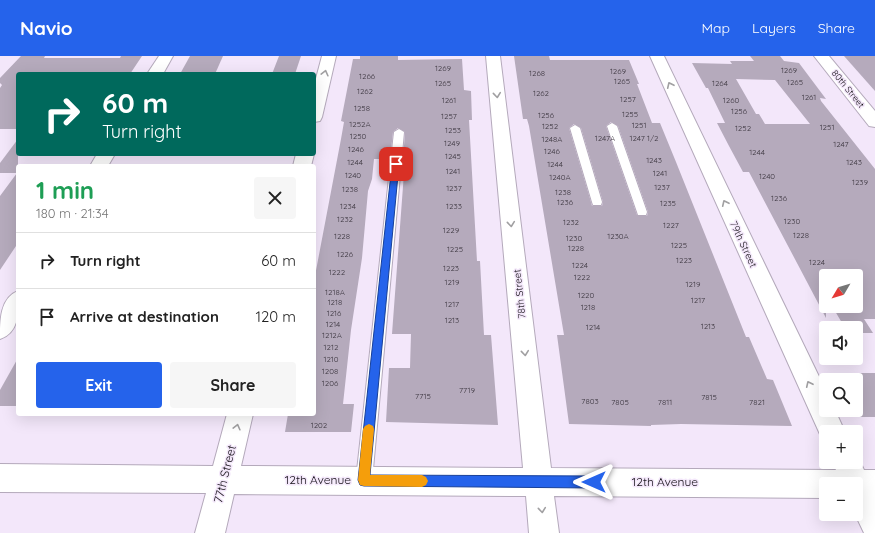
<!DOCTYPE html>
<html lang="en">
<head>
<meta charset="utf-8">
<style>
  :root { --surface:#fff; --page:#f6f6f6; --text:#222; --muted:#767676; --line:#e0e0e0; --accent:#2563eb }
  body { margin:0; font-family:Quicksand,sans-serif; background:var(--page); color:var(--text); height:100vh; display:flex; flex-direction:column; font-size:15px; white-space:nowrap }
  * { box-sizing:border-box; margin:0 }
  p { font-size:13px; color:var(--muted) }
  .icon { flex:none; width:22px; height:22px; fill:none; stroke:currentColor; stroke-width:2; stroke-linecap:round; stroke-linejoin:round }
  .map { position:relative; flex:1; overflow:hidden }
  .panel { position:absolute; left:16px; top:108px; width:300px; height:252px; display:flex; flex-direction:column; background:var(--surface); border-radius:4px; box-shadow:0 4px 16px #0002 }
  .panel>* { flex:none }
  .top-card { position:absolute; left:16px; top:16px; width:300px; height:84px; border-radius:4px; box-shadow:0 4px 16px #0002; background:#00695c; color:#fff; overflow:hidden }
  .needle { width:26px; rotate:232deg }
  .buttons { position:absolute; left:819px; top:213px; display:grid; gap:8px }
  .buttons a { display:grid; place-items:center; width:44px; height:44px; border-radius:4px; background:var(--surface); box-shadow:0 4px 16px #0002; font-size:20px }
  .pin { position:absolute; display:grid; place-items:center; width:34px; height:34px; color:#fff; margin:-17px; border-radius:8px; box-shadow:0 2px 6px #0006 }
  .me { position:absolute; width:44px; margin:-22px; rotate:270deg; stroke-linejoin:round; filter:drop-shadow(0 0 3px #0008) }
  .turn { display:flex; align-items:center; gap:14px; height:84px; padding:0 20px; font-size:18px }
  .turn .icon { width:52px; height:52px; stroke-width:2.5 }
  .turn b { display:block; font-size:28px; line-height:34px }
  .round { display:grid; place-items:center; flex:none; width:42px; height:42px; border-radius:4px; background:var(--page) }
  .head { display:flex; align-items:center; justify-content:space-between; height:68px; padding:0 20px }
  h1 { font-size:24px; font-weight:800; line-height:30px; color:#1e9e55 }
  .primary-button { display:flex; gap:8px; margin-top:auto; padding:8px 20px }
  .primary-button a { flex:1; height:46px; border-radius:4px; background:var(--accent); color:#fff; font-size:16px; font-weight:800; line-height:46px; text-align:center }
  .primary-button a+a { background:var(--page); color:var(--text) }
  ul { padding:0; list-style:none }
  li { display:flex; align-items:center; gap:12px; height:56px; padding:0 20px; border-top:1px solid var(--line) }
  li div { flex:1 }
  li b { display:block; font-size:15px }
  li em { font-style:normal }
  header { display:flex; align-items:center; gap:24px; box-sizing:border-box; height:56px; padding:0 20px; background:var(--accent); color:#fff }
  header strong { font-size:19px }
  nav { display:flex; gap:22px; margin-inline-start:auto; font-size:14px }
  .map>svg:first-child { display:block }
  .building { fill:#b5aabc; fill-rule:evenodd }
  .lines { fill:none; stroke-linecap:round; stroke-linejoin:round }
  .lane-casing { stroke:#b4a9bb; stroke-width:2 }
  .street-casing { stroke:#b4a9bb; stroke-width:2 }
  .lane { fill:#fff; fill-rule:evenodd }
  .street { fill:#fff; fill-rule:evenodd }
  .oneway { stroke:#a1a0a2 }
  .route { fill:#2563eb; stroke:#184099 }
  .slow { fill:#f59e0b }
  .labels { text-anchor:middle; stroke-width:3; stroke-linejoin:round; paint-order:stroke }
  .number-label { font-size:8px; fill:#3d3740 }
  .far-street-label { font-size:9px; fill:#151117; stroke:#f3e7fa }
  .street-label { font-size:10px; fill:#151117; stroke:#f3e7fa }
  .near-street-label { font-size:12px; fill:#151117; stroke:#f3e7fa }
</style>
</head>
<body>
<header>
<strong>Navio</strong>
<nav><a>Map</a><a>Layers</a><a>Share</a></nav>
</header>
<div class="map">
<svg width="875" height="477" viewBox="0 0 875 477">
  <rect width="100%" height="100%" fill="#f3e7fa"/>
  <g class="building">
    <path d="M 21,0 L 45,0 L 44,2 L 120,2 L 121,0 L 142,0 L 130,18 L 18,18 L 18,73 L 0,73 L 0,32 L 2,29 L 0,27 L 0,22 Z"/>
    <path d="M 190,0 L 223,0 L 215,18 L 180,18 Z"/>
    <path d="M 279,0 L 301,0 L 295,18 L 272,18 Z"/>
    <path d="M 360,0 L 398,0 L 398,4 L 462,3 L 464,34 L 471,35 L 472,64 L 469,64 L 477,205 L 480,205 L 484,279 L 491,279 L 498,369 L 386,366 L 389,312 L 410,312 L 411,278 L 392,278 L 404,117 L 403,103 L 405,76 L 398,72 L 393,76 L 390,103 L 374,103 L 372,123 L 368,135 L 362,202 L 351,274 L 343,348 L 354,348 L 351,376 L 285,376 L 288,358 L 314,358 L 314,225 L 341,83 L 344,66 L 341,65 L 353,3 L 360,3 Z"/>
    <path d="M 514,0 L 549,0 L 550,4 L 629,4 L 639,28 L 637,28 L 652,67 L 660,67 L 676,106 L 746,281 L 749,281 L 767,323 L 773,324 L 792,370 L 681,368 L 651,369 L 651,370 L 569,368 L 557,279 L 564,279 L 529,70 L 527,63 L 523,63 ZM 611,66 L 618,70 L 648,156 L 647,160 L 637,159 L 606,70 ZM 574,68 L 581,72 L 603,146 L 602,150 L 592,150 L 591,146 L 569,72 Z"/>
    <path d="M 750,0 L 780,0 L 784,5 L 799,7 L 826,43 L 820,42 L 821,45 L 875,113 L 875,263 L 864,263 L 873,277 L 856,277 L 856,272 L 845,272 L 832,250 L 856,250 L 856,220 L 826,220 L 826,262 L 749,116 L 743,116 L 729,90 L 717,67 L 725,67 L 708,32 L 706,32 L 692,7 L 732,8 L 730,5 L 754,5 ZM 736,23 L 775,24 L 810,68 L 765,68 L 759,58 L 756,58 Z"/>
    <path d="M 844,0 L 875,0 L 875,35 Z"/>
    <path d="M 18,83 L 18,187 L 0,214 L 0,140 L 17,117 L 0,117 L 0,107 Z"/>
    <path d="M 18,302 L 18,350 L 0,350 L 0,334 Z"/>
    <path d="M 856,317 L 875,317 L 875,361 L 860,361 L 856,353 Z"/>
  </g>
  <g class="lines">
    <g class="lane-casing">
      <g id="lane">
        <path d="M 612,67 L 617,70 L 647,156 L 646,159 L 638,159 L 637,156 L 607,70 Z"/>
        <path d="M 575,69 L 580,72 L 602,146 L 601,149 L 593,149 L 592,146 L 570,72 Z"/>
        <path d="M 399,73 L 404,76 L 372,424 L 369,429 L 364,432 L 359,429 L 356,424 L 394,76 Z"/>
      </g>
    </g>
    <g class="street-casing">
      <g id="street">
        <path d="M 159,0 L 173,0 L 163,18 L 147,18 Z"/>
        <path d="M 322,0 L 336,0 L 322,61 L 320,65 L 314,66 L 314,30 Z"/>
        <path d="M 486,0 L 500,0 L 551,412 L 836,414 L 832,406 L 856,406 L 856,397 L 864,414 L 875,414 L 875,477 L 864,477 L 855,458 L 856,428 L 826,428 L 826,442 L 554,440 L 559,477 L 529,477 L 526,440 L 234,438 L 225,477 L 195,477 L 206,437 L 0,436 L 0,408 L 213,410 L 227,358 L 253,358 L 241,410 L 523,412 Z"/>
        <path d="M 650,0 L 664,0 L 826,335 L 826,354 L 835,354 L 845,376 L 826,376 L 826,386 L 823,385 Z"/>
        <path d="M 814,0 L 829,0 L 875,55 L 875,71 L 869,70 Z"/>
        <path d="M 97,98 L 115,98 L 108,110 L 90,110 Z"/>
        <path d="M 296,98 L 314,98 L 311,110 L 293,110 Z"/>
        <path d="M 18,235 C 18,253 21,276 0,283 C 0,264 0,242 18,235 Z"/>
      </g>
    </g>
    <use href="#lane" class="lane"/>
    <use href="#street" class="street"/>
  </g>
  <defs><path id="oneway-chevron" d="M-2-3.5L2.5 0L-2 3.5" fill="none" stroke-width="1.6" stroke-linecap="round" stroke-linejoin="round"/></defs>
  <g class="oneway">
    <use href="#oneway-chevron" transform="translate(325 17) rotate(-76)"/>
    <use href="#oneway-chevron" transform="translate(670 29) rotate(-115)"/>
    <use href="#oneway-chevron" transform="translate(497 39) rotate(84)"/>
    <use href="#oneway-chevron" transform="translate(725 147) rotate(-115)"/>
    <use href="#oneway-chevron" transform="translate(511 168) rotate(84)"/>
    <use href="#oneway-chevron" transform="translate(525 297) rotate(84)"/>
    <use href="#oneway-chevron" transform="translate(809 328) rotate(-115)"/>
    <use href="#oneway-chevron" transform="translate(237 371) rotate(-76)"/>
    <use href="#oneway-chevron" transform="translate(542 454) rotate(84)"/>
  </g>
  <path class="route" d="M 396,105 L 399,108 L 370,419 L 594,420 L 598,422 L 600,426 L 598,430 L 594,432 L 364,430 L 360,429 L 358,424 L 392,108 Z"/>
  <path class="slow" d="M 369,368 L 373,370 L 374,373 L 370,419 L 422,419 L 426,421 L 428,425 L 426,429 L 422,431 L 364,430 L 360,429 L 358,424 L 363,373 L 365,370 Z"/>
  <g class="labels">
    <g class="number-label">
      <text x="443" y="15">1269</text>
      <text x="789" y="17">1269</text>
      <text x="618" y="18">1269</text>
      <text x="537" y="20">1268</text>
      <text x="367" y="23">1266</text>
      <text x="622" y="28">1265</text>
      <text x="795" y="29">1265</text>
      <text x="443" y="30">1265</text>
      <text x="720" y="30">1264</text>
      <text x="365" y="38">1262</text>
      <text x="541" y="40">1262</text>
      <text x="809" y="44">1261</text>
      <text x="628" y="46">1257</text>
      <text x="449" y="47">1261</text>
      <text x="731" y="47">1260</text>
      <text x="362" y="55">1258</text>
      <text x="739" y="58">1256</text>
      <text x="630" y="61">1255</text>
      <text x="546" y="62">1256</text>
      <text x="449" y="63">1257</text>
      <text x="360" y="71">1252A</text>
      <text x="639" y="72">1251</text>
      <text x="550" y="73">1252</text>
      <text x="827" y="74">1251</text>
      <text x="743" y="75">1252</text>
      <text x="453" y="77">1253</text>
      <text x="358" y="83">1250</text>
      <text x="605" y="85">1247A</text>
      <text x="644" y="85">1247 1/2</text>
      <text x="552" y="86">1248A</text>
      <text x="452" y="90">1249</text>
      <text x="841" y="91">1247</text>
      <text x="356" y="96">1246</text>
      <text x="552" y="98">1246</text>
      <text x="757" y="99">1244</text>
      <text x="453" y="103">1245</text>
      <text x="654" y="107">1243</text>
      <text x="355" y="109">1244</text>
      <text x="854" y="109">1243</text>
      <text x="555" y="111">1244</text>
      <text x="453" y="118">1241</text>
      <text x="660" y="120">1241</text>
      <text x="353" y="122">1240</text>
      <text x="767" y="123">1240</text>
      <text x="560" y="124">1240A</text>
      <text x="860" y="129">1239</text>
      <text x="662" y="134">1237</text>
      <text x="454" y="135">1237</text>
      <text x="350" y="136">1238</text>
      <text x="563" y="139">1238</text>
      <text x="779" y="145">1236</text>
      <text x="565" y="149">1236</text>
      <text x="668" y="150">1235</text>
      <text x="348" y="153">1234</text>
      <text x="454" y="153">1233</text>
      <text x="345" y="166">1232</text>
      <text x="792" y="168">1230</text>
      <text x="571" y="169">1232</text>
      <text x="671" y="172">1227</text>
      <text x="451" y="177">1229</text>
      <text x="801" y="182">1228</text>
      <text x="342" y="183">1228</text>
      <text x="618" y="183">1230A</text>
      <text x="574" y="185">1230</text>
      <text x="679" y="192">1225</text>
      <text x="576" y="195">1228</text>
      <text x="455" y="196">1225</text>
      <text x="345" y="201">1226</text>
      <text x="684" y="207">1223</text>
      <text x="817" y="209">1224</text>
      <text x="580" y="212">1224</text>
      <text x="451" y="215">1223</text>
      <text x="337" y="219">1222</text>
      <text x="582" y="224">1222</text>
      <text x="452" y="229">1219</text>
      <text x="693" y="231">1219</text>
      <text x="335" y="239">1218A</text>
      <text x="586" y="242">1220</text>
      <text x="698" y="247">1217</text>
      <text x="335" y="249">1218</text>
      <text x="452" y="251">1217</text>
      <text x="588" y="254">1218</text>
      <text x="334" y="260">1216</text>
      <text x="452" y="267">1213</text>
      <text x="333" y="271">1214</text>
      <text x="708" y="273">1213</text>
      <text x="593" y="274">1214</text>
      <text x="332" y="282">1212A</text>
      <text x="331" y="294">1212</text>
      <text x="331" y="306">1210</text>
      <text x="330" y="318">1208</text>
      <text x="330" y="330">1206</text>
      <text x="467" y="337">7719</text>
      <text x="423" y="343">7715</text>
      <text x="709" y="344">7815</text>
      <text x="590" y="348">7803</text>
      <text x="620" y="349">7805</text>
      <text x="665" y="349">7811</text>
      <text x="757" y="349">7821</text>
      <text x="319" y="372">1202</text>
    </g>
    <g class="far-street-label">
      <text transform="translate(848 33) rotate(51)" y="3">80th Street</text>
    </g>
    <g class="street-label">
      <text transform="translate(744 188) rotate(65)" y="4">79th Street</text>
      <text transform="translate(519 238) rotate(-96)" y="4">78th Street</text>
    </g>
    <g class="near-street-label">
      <text transform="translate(225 418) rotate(-76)" y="4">77th Street</text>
      <text x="318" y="428">12th Avenue</text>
      <text x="665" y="430">12th Avenue</text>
    </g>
  </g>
</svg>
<div class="buttons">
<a><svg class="needle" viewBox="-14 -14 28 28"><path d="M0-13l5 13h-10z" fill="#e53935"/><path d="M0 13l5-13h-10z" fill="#767676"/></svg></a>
<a><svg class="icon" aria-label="sound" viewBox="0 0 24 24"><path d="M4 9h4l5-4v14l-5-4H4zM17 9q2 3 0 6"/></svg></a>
<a><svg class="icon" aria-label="search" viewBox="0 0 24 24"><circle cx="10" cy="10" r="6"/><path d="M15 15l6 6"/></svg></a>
<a>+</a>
<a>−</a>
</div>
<div class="pin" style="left:396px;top:108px;background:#d93025"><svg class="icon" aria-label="arrive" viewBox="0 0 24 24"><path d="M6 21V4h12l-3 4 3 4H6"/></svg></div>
<svg class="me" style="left:594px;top:426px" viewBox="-20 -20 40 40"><path d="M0-17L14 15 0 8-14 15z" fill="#2563eb" stroke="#fff" stroke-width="4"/></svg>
<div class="top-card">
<div class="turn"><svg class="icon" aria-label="right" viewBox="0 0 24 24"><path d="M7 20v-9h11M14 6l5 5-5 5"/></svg><div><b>60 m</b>Turn right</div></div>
</div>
<section class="panel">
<div class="head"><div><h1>1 min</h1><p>180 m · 21:34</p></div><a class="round"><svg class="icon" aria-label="close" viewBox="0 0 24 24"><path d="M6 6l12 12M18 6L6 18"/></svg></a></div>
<ul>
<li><svg class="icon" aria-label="right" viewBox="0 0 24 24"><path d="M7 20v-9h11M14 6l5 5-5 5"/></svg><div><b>Turn right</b></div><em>60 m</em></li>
<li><svg class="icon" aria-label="arrive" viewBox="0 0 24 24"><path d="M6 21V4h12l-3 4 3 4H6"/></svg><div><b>Arrive at destination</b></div><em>120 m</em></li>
</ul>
<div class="primary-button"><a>Exit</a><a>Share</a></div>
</section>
</div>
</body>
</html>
